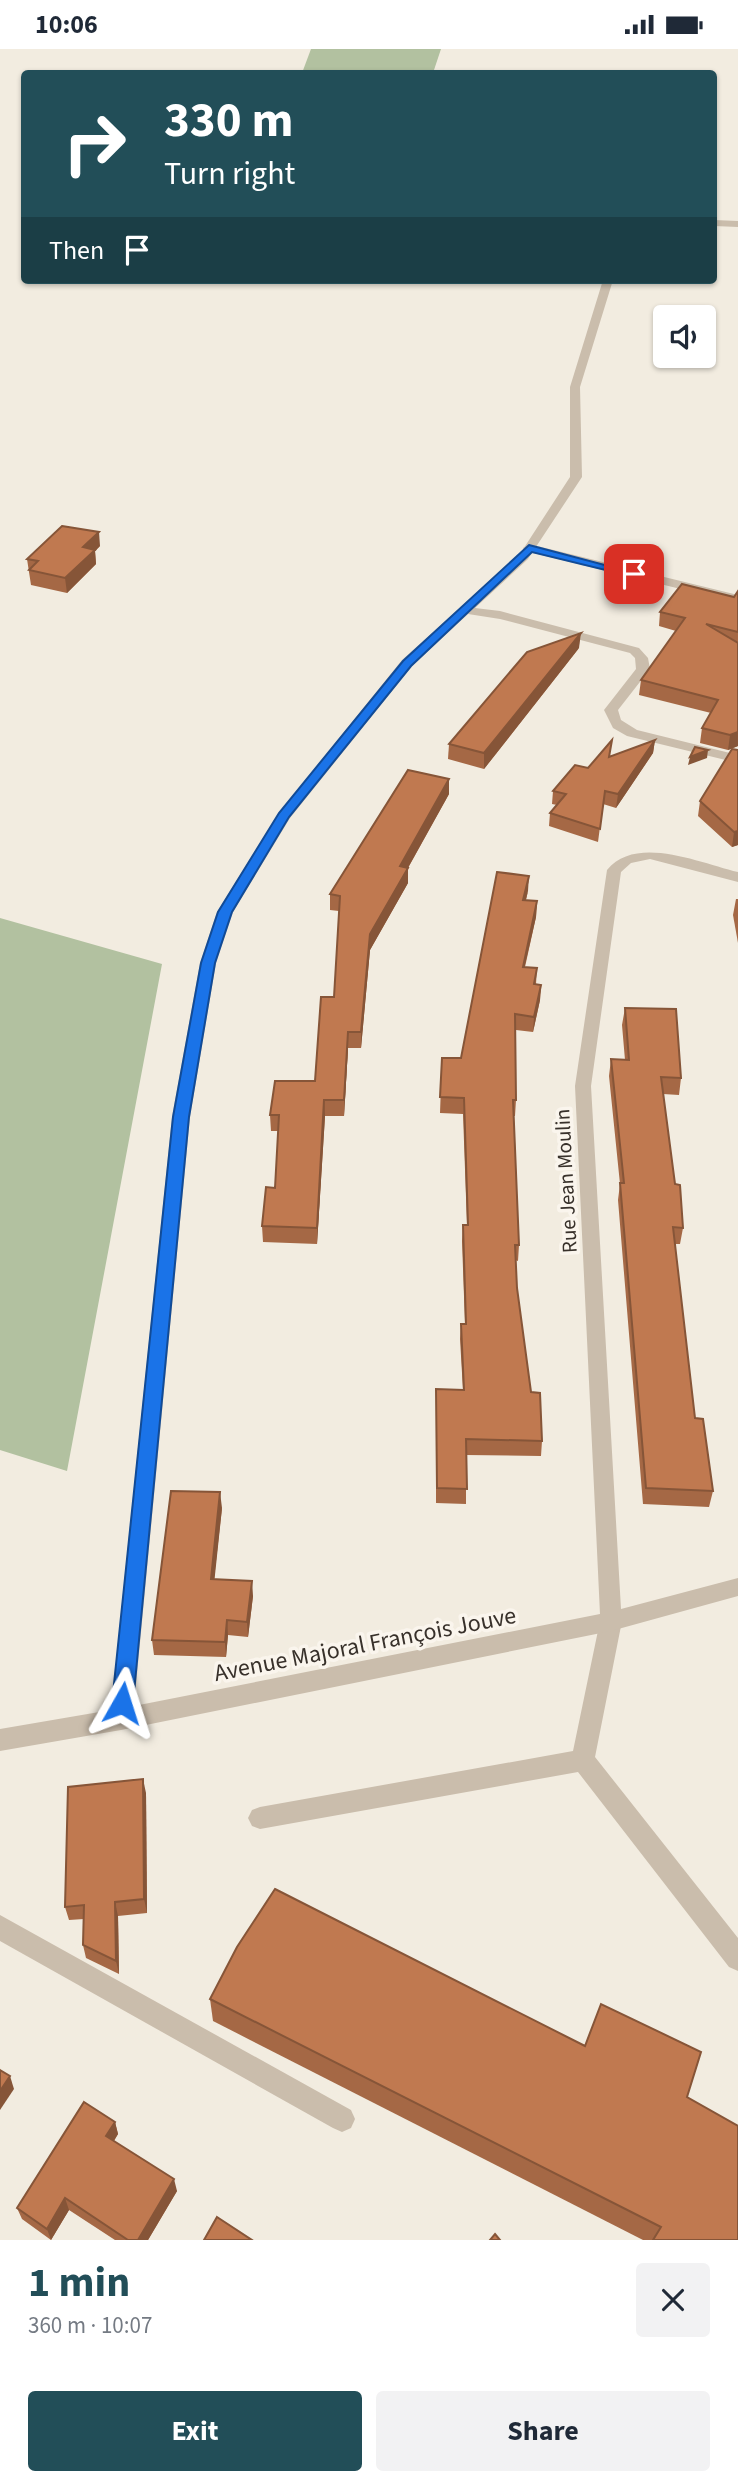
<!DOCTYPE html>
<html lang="en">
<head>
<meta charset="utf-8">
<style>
  :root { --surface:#fff; --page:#f2f2f3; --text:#1f2937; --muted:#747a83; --accent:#224e58 }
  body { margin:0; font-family:"Source Sans 3",sans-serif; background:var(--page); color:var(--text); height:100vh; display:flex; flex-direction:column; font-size:26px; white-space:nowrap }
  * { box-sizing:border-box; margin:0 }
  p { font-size:23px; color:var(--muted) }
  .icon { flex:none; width:38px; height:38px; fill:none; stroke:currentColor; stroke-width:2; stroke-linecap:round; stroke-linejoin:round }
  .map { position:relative; height:2191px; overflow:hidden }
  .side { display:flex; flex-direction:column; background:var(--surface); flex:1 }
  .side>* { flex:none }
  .guide { position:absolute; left:21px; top:21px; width:696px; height:214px; border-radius:7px; box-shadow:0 2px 5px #0004; background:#224e58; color:#fff; overflow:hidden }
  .tools { position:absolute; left:653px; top:256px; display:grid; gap:14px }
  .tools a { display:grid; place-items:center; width:63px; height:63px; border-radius:7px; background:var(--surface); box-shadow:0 2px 5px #0004; font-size:35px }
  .pin { position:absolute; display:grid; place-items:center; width:60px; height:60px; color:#fff; margin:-30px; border-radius:14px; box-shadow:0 4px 10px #0006 }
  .me { position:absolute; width:77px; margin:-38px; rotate:6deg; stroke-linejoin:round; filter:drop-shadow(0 0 5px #0008) }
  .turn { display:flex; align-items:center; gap:24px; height:147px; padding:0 28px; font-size:32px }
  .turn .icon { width:91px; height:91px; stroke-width:2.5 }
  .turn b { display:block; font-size:49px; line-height:60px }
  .then { display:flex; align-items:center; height:66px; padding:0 28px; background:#0003; gap:14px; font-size:26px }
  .round { display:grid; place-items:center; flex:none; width:74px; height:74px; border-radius:7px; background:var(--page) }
  .overview { display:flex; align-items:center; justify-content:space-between; height:119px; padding:0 28px }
  h1 { font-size:42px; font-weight:700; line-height:52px; color:var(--accent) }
  .button { display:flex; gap:14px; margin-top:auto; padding:14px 28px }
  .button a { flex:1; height:80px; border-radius:7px; background:var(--accent); color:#fff; font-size:28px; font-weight:700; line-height:80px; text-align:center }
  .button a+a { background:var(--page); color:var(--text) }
  .status { display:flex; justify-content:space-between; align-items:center; height:49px; padding:0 35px; background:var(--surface); direction:ltr }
  .status svg { height:19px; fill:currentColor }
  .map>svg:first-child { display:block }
  .green { fill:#b2c1a0 }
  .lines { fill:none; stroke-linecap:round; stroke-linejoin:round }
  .lane { fill:#cabdac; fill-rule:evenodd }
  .street { fill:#cabdac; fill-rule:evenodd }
  .wall { fill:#a56845 }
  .shaded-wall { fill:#865538 }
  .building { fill:#c07950; stroke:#865538; stroke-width:2 }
  .route { fill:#1a73e8; stroke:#114b97; stroke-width:2 }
  .labels { text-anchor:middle; stroke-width:7; stroke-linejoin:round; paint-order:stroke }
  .street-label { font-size:21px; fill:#38312b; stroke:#faf5ed }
  .near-street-label { font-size:24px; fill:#38312b; stroke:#faf5ed }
</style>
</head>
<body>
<div class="status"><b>10:06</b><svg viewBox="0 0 49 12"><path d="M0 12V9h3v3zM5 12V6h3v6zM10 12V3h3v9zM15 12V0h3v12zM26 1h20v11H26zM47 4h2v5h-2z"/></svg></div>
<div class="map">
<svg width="738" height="2191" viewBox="0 0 738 2191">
  <rect width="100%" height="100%" fill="#f2ece0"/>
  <g class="green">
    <path d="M 311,0 L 441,0 L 433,24 L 302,24 Z"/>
    <path d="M 0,869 L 162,915 L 67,1422 L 0,1401 Z"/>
  </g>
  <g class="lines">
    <g class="lane">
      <path d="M 529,495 L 738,546 L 738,554 L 525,502 L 523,499 Z"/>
      <path d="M 611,1562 L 619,1565 L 622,1572 L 595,1708 L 738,1889 L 738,1922 L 729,1918 L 578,1723 L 260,1780 L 252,1777 L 248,1769 L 252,1761 L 260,1758 L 573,1702 L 600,1572 L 603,1565 Z"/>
      <path d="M 0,1866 L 351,2061 L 355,2070 L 351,2079 L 342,2083 L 333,2079 L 0,1892 Z"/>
    </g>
    <g class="street">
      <path d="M 714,171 L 738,172 L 738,178 L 714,177 Z"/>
      <path d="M 603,231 L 613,231 L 580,338 L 582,428 L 528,510 L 475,559 L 500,562 L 639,599 L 648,609 L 650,620 L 618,661 L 621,671 L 637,681 L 738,706 L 738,714 L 627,687 L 613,679 L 604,661 L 636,620 L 635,609 L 630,604 L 500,570 L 468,565 L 412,617 L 290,769 L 233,863 L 216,914 L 190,1068 L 134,1657 L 600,1565 L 575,1037 L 607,821 C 636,785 700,814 738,823 L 738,833 L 650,810 L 631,814 L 621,823 L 591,1037 L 621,1560 L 738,1529 L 738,1547 L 611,1582 L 121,1681 L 0,1702 L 0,1680 L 111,1661 L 172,1068 L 200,914 L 217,863 L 279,764 L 402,611 L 520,505 L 570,428 L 570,338 Z"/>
    </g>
  </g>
  <g class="wall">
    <path d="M 100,497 L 95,502 L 96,515 L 67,544 L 31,536 L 27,510 Z"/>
    <path d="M 738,542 L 738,697 L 728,701 L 700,694 L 702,679 L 711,664 L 639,646 L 641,631 L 676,582 L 659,577 L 660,563 L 734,548 Z"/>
    <path d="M 579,599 L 484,720 L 448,710 L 449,695 Z"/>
    <path d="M 655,691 L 653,704 L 616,759 L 603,755 L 598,793 L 549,777 L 550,764 L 557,756 L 552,755 L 553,742 L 588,719 L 610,708 Z"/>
    <path d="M 738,698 L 738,796 L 732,798 L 698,767 L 700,752 L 738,701 Z"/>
    <path d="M 449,730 L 449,745 L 408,819 L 408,834 L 370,901 L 361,999 L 348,999 L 344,1067 L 325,1067 L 317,1195 L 263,1193 L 262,1177 L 275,1139 L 278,1082 L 271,1082 L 270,1066 L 315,1032 L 334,948 L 339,862 L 330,861 L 330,845 Z"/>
    <path d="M 528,842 L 526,851 L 537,852 L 536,868 L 525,918 L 537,919 L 536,935 L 541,936 L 540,951 L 533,983 L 516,981 L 516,1051 L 515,1067 L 514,1067 L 519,1196 L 518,1212 L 515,1211 L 517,1239 L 531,1343 L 542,1392 L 541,1407 L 466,1406 L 466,1455 L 436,1454 L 436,1340 L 463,1341 L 460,1290 L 461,1275 L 465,1275 L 462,1192 L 463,1176 L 467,1176 L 463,1065 L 440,1064 L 442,1009 L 461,1009 Z"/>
    <path d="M 736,850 L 738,850 L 738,894 L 733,866 Z"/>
    <path d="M 625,959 L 681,1029 L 679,1046 L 663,1045 L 675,1135 L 683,1179 L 680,1195 L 675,1195 L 695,1369 L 713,1442 L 709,1458 L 643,1455 L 618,1151 L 620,1135 L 609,1027 L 611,1010 L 625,1011 L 622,976 Z"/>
    <path d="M 222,1459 L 214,1530 L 253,1547 L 248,1588 L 228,1586 L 226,1608 L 154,1606 L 152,1591 Z"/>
    <path d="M 146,1744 L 147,1864 L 118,1867 L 119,1925 L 86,1909 L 83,1896 L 84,1870 L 69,1871 L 65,1858 Z"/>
    <path d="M 210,1950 L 687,2048 L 738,2191 L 643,2191 L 213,1972 Z"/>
    <path d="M 115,2073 L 118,2085 L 114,2092 L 177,2142 L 148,2191 L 115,2191 L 69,2161 L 51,2191 L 22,2170 L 17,2159 Z"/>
  </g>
  <g class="shaded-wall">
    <path d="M 99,483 L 100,497 L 95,502 L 96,515 L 67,544 L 65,529 L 83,498 Z"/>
    <path d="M 581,584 L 579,599 L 484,720 L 484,704 Z"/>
    <path d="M 738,683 L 738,697 L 728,701 L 730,686 Z"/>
    <path d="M 655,691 L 653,704 L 616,759 L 618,745 Z"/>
    <path d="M 708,701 L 707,709 L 688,716 L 690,708 Z"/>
    <path d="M 449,730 L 449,745 L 400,833 L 400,817 Z"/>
    <path d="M 738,782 L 738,796 L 732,798 L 734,783 Z"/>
    <path d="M 408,819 L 408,834 L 370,901 L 361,999 L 361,983 L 370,885 Z"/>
    <path d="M 529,827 L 528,842 L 522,866 L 523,851 Z"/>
    <path d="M 537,852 L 536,868 L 521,933 L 523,918 Z"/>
    <path d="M 541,936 L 540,951 L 533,983 L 534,968 Z"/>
    <path d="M 348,983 L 348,999 L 344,1067 L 344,1051 Z"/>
    <path d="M 324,1051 L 325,1067 L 317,1195 L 317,1179 Z"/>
    <path d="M 220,1443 L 222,1459 L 213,1545 L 211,1530 Z"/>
    <path d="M 252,1532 L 253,1547 L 248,1588 L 247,1573 Z"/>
    <path d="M 227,1571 L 228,1586 L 226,1608 L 225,1593 Z"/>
    <path d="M 143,1730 L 146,1744 L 147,1864 L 144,1850 Z"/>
    <path d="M 115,1853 L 118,1867 L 119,1925 L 116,1912 Z"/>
    <path d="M 10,2027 L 14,2040 L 0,2061 L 0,2042 Z"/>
    <path d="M 115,2073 L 118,2085 L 109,2099 L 106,2087 Z"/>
    <path d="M 174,2130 L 177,2142 L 148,2191 L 138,2191 Z"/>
    <path d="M 65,2149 L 69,2161 L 51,2191 L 47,2180 Z"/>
  </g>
  <g class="building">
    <path d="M 62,477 L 99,483 L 83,498 L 95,501 L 65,529 L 29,521 L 38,512 L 27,510 Z"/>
    <path d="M 682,535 L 734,548 L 738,542 L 738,583 L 706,575 L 738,594 L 738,683 L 730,686 L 702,679 L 718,651 L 641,631 L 685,569 L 660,563 Z"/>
    <path d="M 581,584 L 484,704 L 449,695 L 527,603 Z"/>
    <path d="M 612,691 L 609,708 L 655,691 L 618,745 L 605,742 L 600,780 L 550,764 L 566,745 L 553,742 L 575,716 L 588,719 Z"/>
    <path d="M 695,698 L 708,701 L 690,708 Z"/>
    <path d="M 732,700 L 738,701 L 738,782 L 734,783 L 700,752 Z"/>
    <path d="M 408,721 L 449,730 L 400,817 L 408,819 L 370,885 L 361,983 L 348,983 L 344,1051 L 324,1051 L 317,1179 L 262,1177 L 266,1138 L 275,1139 L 279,1066 L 270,1066 L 275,1032 L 315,1032 L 321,948 L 334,948 L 340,847 L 330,845 Z"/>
    <path d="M 497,823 L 529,827 L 523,851 L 537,852 L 523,918 L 537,919 L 534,935 L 541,936 L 534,968 L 515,965 L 516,1051 L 513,1051 L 519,1196 L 515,1196 L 517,1239 L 531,1343 L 540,1344 L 542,1392 L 466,1390 L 467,1440 L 437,1439 L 436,1340 L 464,1341 L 461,1275 L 466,1275 L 463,1176 L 468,1176 L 464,1049 L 440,1048 L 442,1009 L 461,1009 Z"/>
    <path d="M 625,959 L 676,960 L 681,1029 L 661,1028 L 675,1135 L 680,1136 L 683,1179 L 673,1178 L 695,1369 L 703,1370 L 713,1442 L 646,1439 L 620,1134 L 624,1134 L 611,1010 L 629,1011 Z"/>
    <path d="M 171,1442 L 220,1443 L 211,1530 L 252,1532 L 247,1573 L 227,1571 L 225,1593 L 152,1591 Z"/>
    <path d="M 143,1730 L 144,1850 L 115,1853 L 116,1912 L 83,1896 L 84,1856 L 65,1858 L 68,1738 Z"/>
    <path d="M 275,1840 L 585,1997 L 601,1955 L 701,2003 L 687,2048 L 738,2077 L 738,2191 L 653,2191 L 661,2178 L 210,1950 L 237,1898 Z"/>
    <path d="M 0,2021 L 10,2027 L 0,2042 Z"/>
    <path d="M 84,2053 L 115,2073 L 106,2087 L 174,2130 L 138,2191 L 128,2191 L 65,2149 L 47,2180 L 17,2159 Z"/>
    <path d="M 217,2168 L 252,2191 L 204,2191 Z"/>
    <path d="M 495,2185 L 500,2191 L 490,2191 Z"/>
  </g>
  <path class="route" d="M 529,496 L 639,525 L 634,528 L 532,503 L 411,617 L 289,768 L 232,863 L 215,914 L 189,1068 L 133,1654 L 130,1661 L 122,1664 L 115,1661 L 112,1654 L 173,1068 L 201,914 L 218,863 L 279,764 L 403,612 Z"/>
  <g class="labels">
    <g class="street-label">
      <text transform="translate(566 1132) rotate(-93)" y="7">Rue Jean Moulin</text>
    </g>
    <g class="near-street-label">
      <text transform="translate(365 1595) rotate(-11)" y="8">Avenue Majoral François Jouve</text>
    </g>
  </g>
</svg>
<div class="tools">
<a><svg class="icon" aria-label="sound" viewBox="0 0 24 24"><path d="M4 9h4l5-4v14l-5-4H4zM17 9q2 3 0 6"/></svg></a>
</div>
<div class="pin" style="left:634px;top:525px;background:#d93025"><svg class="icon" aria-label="arrive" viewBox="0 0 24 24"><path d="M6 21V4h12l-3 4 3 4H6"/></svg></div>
<svg class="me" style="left:122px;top:1654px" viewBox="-20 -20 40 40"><path d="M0-17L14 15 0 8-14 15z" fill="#1a73e8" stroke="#fff" stroke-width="4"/></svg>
<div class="guide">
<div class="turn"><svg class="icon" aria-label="right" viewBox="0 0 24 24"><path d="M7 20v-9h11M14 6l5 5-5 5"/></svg><div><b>330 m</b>Turn right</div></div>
<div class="then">Then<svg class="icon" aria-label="arrive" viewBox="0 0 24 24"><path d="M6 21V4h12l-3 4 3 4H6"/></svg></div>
</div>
</div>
<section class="side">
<div class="overview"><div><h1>1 min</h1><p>360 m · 10:07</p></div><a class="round"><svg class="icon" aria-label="close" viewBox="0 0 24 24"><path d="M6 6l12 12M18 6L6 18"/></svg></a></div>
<div class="button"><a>Exit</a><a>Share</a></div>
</section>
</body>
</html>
